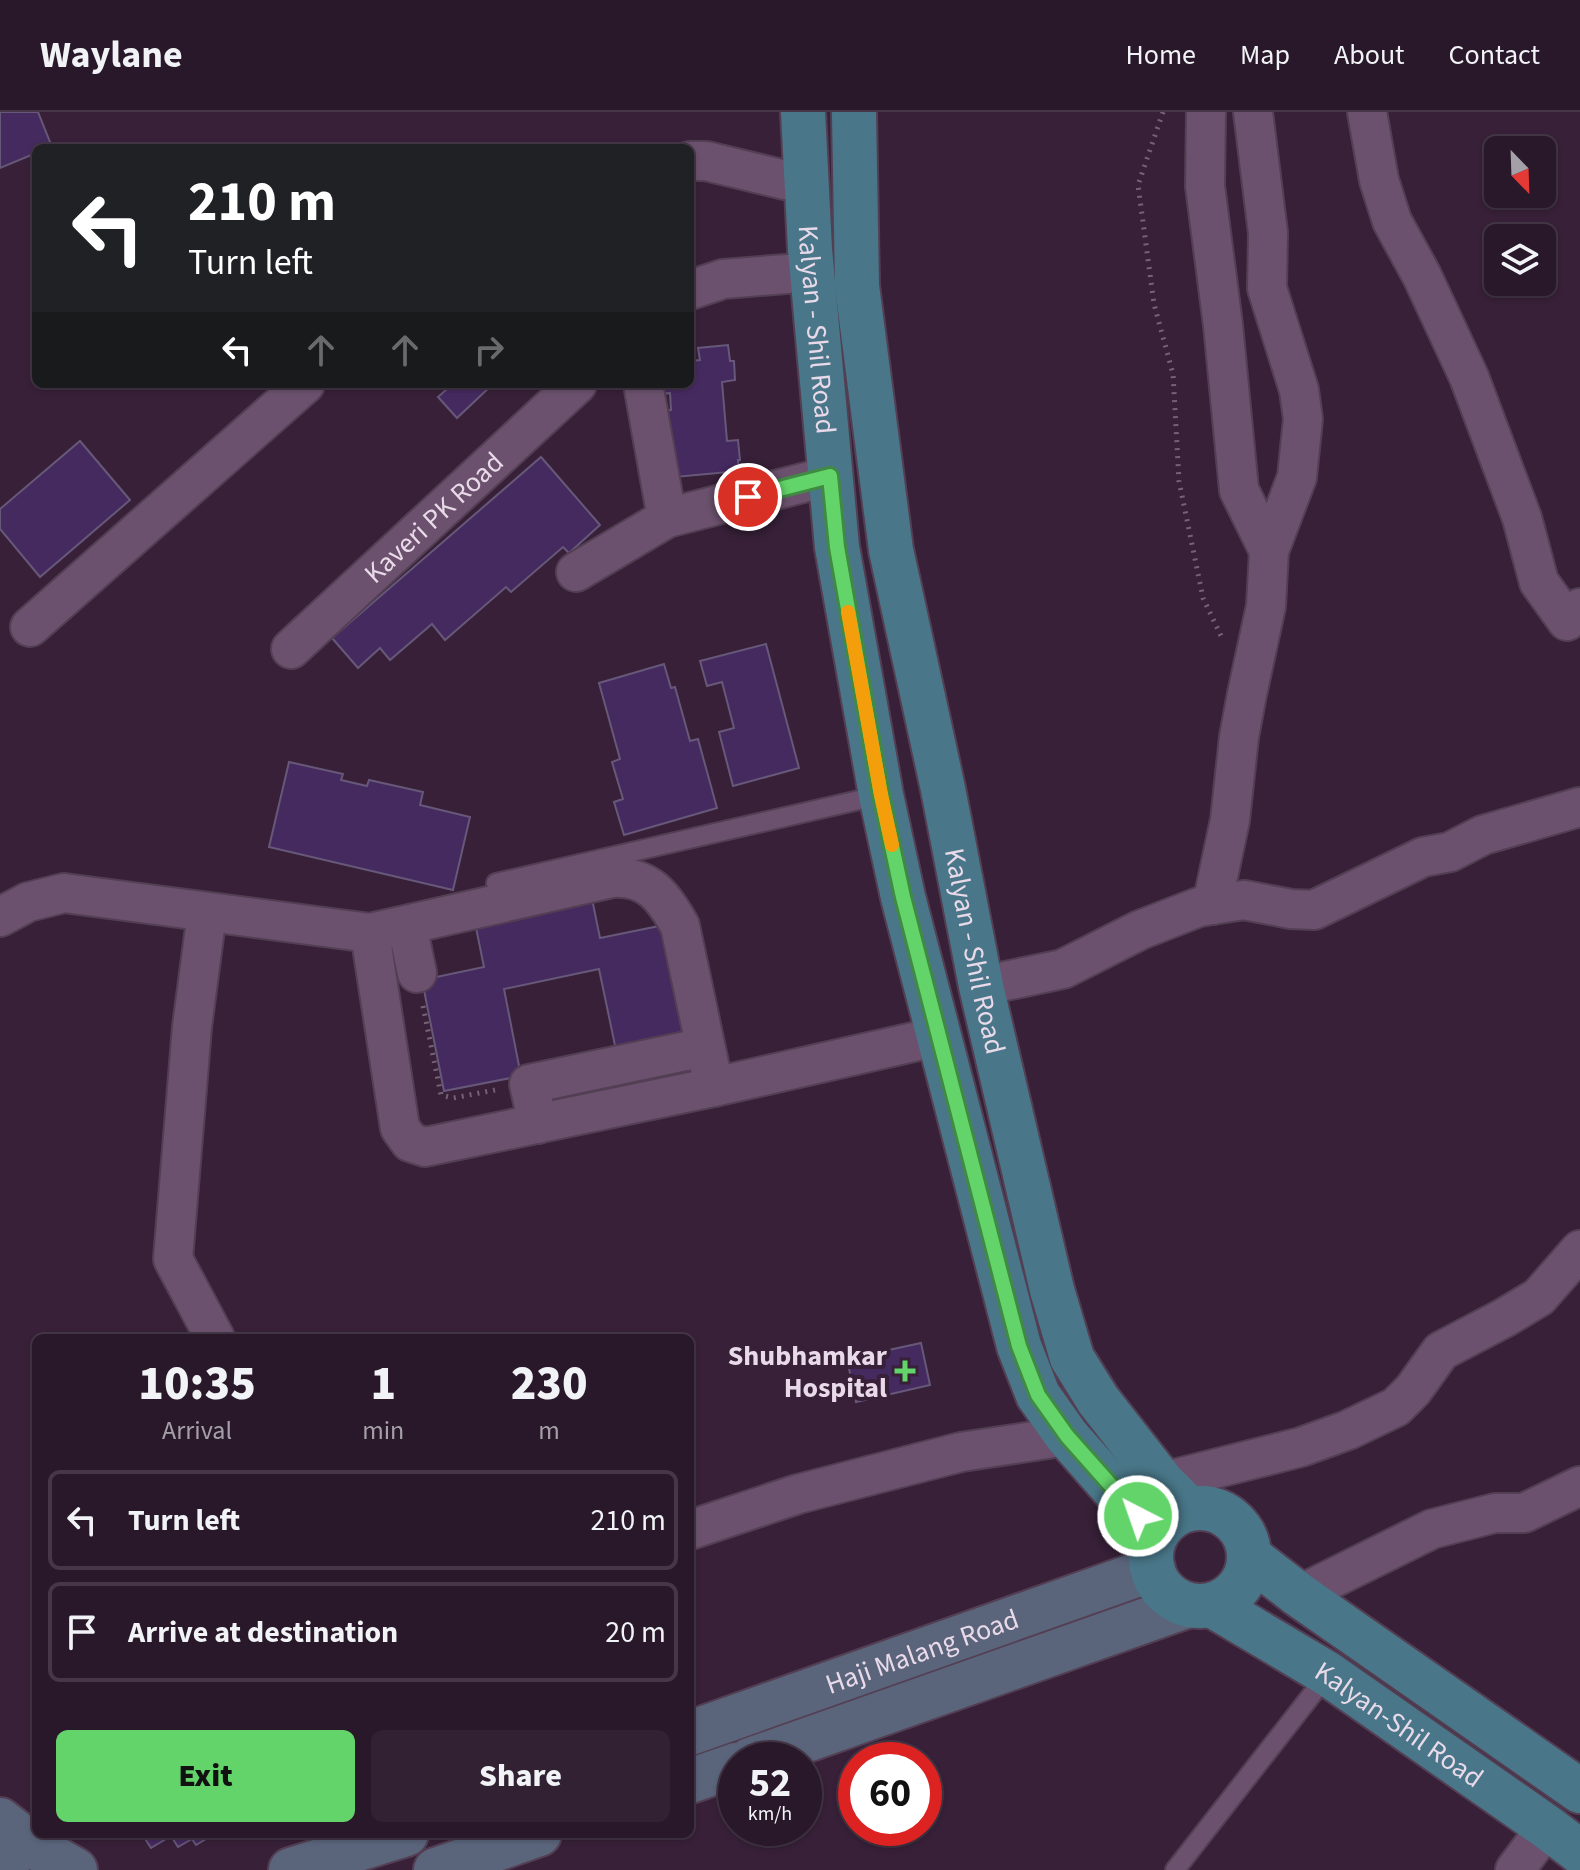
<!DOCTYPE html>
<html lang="en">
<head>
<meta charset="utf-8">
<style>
  :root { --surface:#29182a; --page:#312132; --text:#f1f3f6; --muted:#a5a0a8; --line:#453747; --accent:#62d469 }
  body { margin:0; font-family:"Source Sans 3",sans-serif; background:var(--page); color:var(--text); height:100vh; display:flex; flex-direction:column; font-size:30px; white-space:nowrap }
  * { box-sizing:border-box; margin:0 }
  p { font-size:26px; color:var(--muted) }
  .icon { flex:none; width:44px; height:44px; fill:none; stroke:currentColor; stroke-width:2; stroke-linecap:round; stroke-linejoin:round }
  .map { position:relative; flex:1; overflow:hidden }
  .sheet { position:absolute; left:32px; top:1222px; width:662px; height:504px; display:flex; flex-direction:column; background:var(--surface); border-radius:12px; box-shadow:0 2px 6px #0004,0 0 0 2px var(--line) }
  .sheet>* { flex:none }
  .hud { position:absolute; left:32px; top:32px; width:662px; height:244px; border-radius:12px; box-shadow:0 2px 6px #0004,0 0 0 2px var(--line); background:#202124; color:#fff; overflow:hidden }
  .needle { width:52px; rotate:157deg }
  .fabs { position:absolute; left:1484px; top:24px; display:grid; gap:16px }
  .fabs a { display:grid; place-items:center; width:72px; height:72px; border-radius:12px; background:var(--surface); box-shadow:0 2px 6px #0004,0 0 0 2px var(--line); font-size:40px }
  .speed { position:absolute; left:718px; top:1630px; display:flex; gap:16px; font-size:40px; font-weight:700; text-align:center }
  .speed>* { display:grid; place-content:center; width:104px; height:104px; border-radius:50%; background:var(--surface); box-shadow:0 2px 6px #0004,0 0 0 2px var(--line); line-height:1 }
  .speed small { font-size:20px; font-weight:400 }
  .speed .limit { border:12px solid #d22; background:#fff; color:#111 }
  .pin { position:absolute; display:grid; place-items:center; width:68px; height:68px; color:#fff; margin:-34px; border:4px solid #fff; border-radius:50%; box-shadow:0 2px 8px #0007 }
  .me { position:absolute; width:88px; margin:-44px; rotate:319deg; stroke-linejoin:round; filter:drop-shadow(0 0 6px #0008) }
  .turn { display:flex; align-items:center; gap:28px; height:168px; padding:0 24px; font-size:36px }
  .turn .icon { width:104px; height:104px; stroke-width:2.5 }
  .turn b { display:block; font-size:56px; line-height:68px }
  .lanes { display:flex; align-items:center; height:76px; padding:0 24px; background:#0003; justify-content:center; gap:40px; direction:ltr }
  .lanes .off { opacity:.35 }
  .eta { display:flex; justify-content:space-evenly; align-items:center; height:136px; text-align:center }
  .eta b { font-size:48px; font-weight:800; line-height:56px }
  .action { display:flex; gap:16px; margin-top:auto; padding:16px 24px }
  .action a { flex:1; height:92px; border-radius:12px; background:var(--accent); color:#111; font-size:32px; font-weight:800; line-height:92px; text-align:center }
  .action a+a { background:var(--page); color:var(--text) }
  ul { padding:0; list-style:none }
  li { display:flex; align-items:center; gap:24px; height:100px; margin:0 16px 12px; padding:0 8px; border:4px solid var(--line); border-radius:12px }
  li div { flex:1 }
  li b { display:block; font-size:30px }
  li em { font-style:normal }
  header { display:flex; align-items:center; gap:48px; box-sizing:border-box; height:112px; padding:0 40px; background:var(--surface); border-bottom:2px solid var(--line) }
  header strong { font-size:38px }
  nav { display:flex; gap:44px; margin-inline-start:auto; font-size:28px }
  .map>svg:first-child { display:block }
  .building { fill:#452a60; stroke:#675879; stroke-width:2 }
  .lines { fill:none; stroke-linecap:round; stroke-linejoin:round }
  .lane-casing { stroke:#533f54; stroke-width:22 }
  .street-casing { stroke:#533f54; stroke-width:42 }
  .secondary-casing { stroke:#533f54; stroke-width:48 }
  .primary-casing { stroke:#533f54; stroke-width:48 }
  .path { stroke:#766277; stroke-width:5; stroke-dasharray:2 6; stroke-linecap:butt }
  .lane { stroke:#6b516d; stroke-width:18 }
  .street { stroke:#6b516d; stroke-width:38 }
  .secondary { stroke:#5a647b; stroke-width:44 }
  .primary { stroke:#497789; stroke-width:44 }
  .route-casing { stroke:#408a44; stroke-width:20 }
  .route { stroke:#62d469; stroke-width:14 }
  .slow { stroke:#f59e0b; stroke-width:14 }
  .poi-dot { fill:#62d469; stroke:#372038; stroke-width:3 }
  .labels { text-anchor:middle; stroke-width:8; stroke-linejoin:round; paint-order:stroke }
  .street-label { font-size:28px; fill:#e9daea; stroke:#372038 }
  .poi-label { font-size:28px; font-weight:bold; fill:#e9daea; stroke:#372038; text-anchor:end }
</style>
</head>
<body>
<header>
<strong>Waylane</strong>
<nav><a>Home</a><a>Map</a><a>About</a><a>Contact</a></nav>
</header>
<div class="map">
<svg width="1580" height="1758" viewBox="0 0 1580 1758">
  <rect width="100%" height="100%" fill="#372038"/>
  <g class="building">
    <path d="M 0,0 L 38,0 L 52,35 L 36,36 L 36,41 L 0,56 Z"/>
    <path d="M 728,233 L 730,249 L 734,249 L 735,268 L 722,270 L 727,329 L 738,328 L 740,348 L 738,348 L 739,359 L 664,366 L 666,299 L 671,298 L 670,281 L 657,283 L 656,272 L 690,272 L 690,237 L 691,249 L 700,248 L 698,236 Z"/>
    <path d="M 442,272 L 493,272 L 457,306 L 438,285 L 447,277 Z"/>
    <path d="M 80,329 L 130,388 L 40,465 L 0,417 L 0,397 Z"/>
    <path d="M 541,345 L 600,413 L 569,441 L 563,435 L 511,480 L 506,475 L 445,528 L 432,512 L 390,548 L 380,536 L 358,556 L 332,526 Z"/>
    <path d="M 766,532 L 799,656 L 733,674 L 719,620 L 734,616 L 722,570 L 707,574 L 700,549 Z"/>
    <path d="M 664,552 L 671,576 L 675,575 L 690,629 L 698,627 L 717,696 L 624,723 L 614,690 L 623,687 L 612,650 L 620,647 L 599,571 Z"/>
    <path d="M 289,650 L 343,662 L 341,668 L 367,674 L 369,668 L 423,680 L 420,693 L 470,705 L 453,778 L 269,735 Z"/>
    <path d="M 590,777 L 600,826 L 669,812 L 692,928 L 617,943 L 599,857 L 504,877 L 521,964 L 444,979 L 422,868 L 484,855 L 473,801 Z"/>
    <path d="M 921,1231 L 930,1273 L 856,1290 L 847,1247 Z"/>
    <path d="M 142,1722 L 209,1722 L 211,1724 L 196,1733 L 192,1727 L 178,1735 L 171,1724 L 151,1736 Z"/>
  </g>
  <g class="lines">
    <g class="lane-casing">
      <g id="lane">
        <path d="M 496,771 L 881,683"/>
        <path d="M 1175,1758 L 1328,1562"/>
      </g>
    </g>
    <g class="street-casing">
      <g id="street">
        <path d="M 1206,0 L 1205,74 L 1223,213 L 1239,378 L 1269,439"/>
        <path d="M 1367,0 L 1379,68 L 1392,109 L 1422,164 L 1469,265 L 1522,406 L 1539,470 L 1567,509 L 1580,496"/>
        <path d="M 690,49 L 706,49 L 785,68 L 806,61"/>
        <path d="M 690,178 L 723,167 L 812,160"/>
        <path d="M 643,272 L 667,406"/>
        <path d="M 576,460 L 667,406 L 830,364"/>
        <path d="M 30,515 L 305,272"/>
        <path id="s1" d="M 291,537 L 577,272"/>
        <path d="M 1212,793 L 1230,708 L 1239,625 L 1247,582 L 1266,494 L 1269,439 L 1297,365 L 1303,307 L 1299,278 L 1267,176 L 1268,121 L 1253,0"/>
        <path d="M 207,801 L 192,915 L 173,1147 L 215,1226"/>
        <path d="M 0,805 L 28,790 L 64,781 L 370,821 L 612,766 C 648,763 664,785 680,814 L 714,975"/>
        <path d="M 407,813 L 417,861"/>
        <path d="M 370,821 L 400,1016 L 410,1030 L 425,1035 L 714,975 L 940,924"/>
        <path d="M 981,874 L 1063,857 L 1140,818 L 1199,795 L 1244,788 L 1291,797 L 1314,798 L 1423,745 L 1450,740 L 1483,723 L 1580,695"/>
        <path d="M 538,1012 L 529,972 L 705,935"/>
        <path d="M 1162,1370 L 1301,1335 L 1348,1318 L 1396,1295 L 1413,1278 L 1441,1239 L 1504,1206 L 1539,1185 L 1580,1138"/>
        <path d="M 690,1418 L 798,1382 L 961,1340 L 1067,1324"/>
        <path d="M 1299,1483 L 1432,1417 L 1495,1401 L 1524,1401 L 1580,1374"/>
        <path d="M 1515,1758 L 1547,1715"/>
      </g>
    </g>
    <g class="secondary-casing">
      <g id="secondary">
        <path id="s2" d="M 690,1621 L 1153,1457"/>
        <path d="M 750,1648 L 1189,1493"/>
        <path d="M 690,1669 L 736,1653"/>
        <path d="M 0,1708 L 32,1733 L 75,1758"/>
        <path d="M 0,1753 L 7,1758"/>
        <path d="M 291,1758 L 406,1722"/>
        <path d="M 436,1758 L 539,1722"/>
      </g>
    </g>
    <g class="primary-casing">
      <g id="primary">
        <path id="s3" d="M 803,0 L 810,137 L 837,435 L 881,683 L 903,785 L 1019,1234 L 1038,1283 L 1067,1324 L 1155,1424"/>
        <path id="s4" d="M 854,0 L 857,174 L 891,438 L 943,677 L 981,874 L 1052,1178 L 1072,1246 L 1098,1288 L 1162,1370 L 1189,1397"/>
        <circle cx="1200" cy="1445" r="49"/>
        <path d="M 1250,1445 L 1299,1483 L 1580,1679"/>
        <path id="s5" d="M 1212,1493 L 1328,1562 L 1547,1715 L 1580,1740"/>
      </g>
    </g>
    <g class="path">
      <path d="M 1163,0 L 1138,73 L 1154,192 L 1173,262 L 1179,369 L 1203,486 L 1222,526"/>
      <path d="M 423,894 L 441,983 L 453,986 L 495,978"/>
    </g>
    <use href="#lane" class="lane"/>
    <use href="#street" class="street"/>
    <use href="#secondary" class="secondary"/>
    <use href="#primary" class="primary"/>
  </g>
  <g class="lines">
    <g class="route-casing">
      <path id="route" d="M 748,385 L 830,364 L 837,435 L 881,683 L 903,785 L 1019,1234 L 1038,1283 L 1067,1324 L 1138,1404"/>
    </g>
    <use href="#route" class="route"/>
    <path class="slow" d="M 848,500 L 881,683 L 892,733"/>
  </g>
  <path class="poi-dot" d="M901 1247h8v8h8v8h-8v8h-8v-8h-8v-8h8z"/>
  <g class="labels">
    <g class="street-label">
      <text dy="10" stroke="none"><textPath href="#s3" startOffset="218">Kalyan - Shil Road</textPath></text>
      <text dy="10" stroke="none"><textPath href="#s1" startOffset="194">Kaveri PK Road</textPath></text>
      <text dy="10" stroke="none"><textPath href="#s4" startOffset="850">Kalyan - Shil Road</textPath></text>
      <text dy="10" stroke="none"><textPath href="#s2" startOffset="246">Haji Malang Road</textPath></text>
      <text dy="10" stroke="none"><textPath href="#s5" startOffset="222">Kalyan-Shil Road</textPath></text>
    </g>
    <g class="poi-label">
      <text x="887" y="1253">Shubhamkar<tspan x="887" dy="32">Hospital</tspan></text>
    </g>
  </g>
</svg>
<div class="fabs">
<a><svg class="needle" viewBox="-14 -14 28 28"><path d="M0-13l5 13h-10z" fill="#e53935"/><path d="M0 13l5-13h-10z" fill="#a5a0a8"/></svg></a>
<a><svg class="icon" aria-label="layers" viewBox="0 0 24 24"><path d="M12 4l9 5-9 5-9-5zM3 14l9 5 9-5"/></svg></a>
</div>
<div class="speed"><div>52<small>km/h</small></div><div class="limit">60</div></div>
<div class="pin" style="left:748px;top:385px;background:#d93025"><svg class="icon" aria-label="arrive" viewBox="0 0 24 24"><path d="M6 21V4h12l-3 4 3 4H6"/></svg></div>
<svg class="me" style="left:1138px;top:1404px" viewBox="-20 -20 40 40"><circle r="17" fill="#62d469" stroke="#fff" stroke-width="3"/><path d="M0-11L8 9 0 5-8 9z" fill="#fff"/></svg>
<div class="hud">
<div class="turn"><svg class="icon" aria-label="left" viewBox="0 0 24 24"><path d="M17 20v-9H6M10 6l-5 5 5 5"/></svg><div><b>210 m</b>Turn left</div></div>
<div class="lanes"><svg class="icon" aria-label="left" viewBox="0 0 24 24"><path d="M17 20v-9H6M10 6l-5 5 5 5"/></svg><svg class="icon off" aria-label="ahead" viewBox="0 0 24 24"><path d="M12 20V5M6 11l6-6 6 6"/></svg><svg class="icon off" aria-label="ahead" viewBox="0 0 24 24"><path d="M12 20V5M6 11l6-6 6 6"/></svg><svg class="icon off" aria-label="right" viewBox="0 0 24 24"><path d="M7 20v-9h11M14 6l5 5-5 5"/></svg></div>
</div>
<section class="sheet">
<div class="eta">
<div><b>10:35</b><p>Arrival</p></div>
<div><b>1</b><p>min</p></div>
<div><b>230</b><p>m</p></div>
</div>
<ul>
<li><svg class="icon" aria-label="left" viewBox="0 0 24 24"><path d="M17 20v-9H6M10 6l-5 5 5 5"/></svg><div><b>Turn left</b></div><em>210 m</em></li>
<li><svg class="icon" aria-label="arrive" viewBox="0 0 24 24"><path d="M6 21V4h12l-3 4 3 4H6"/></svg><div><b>Arrive at destination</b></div><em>20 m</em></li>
</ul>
<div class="action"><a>Exit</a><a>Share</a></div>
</section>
</div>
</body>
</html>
